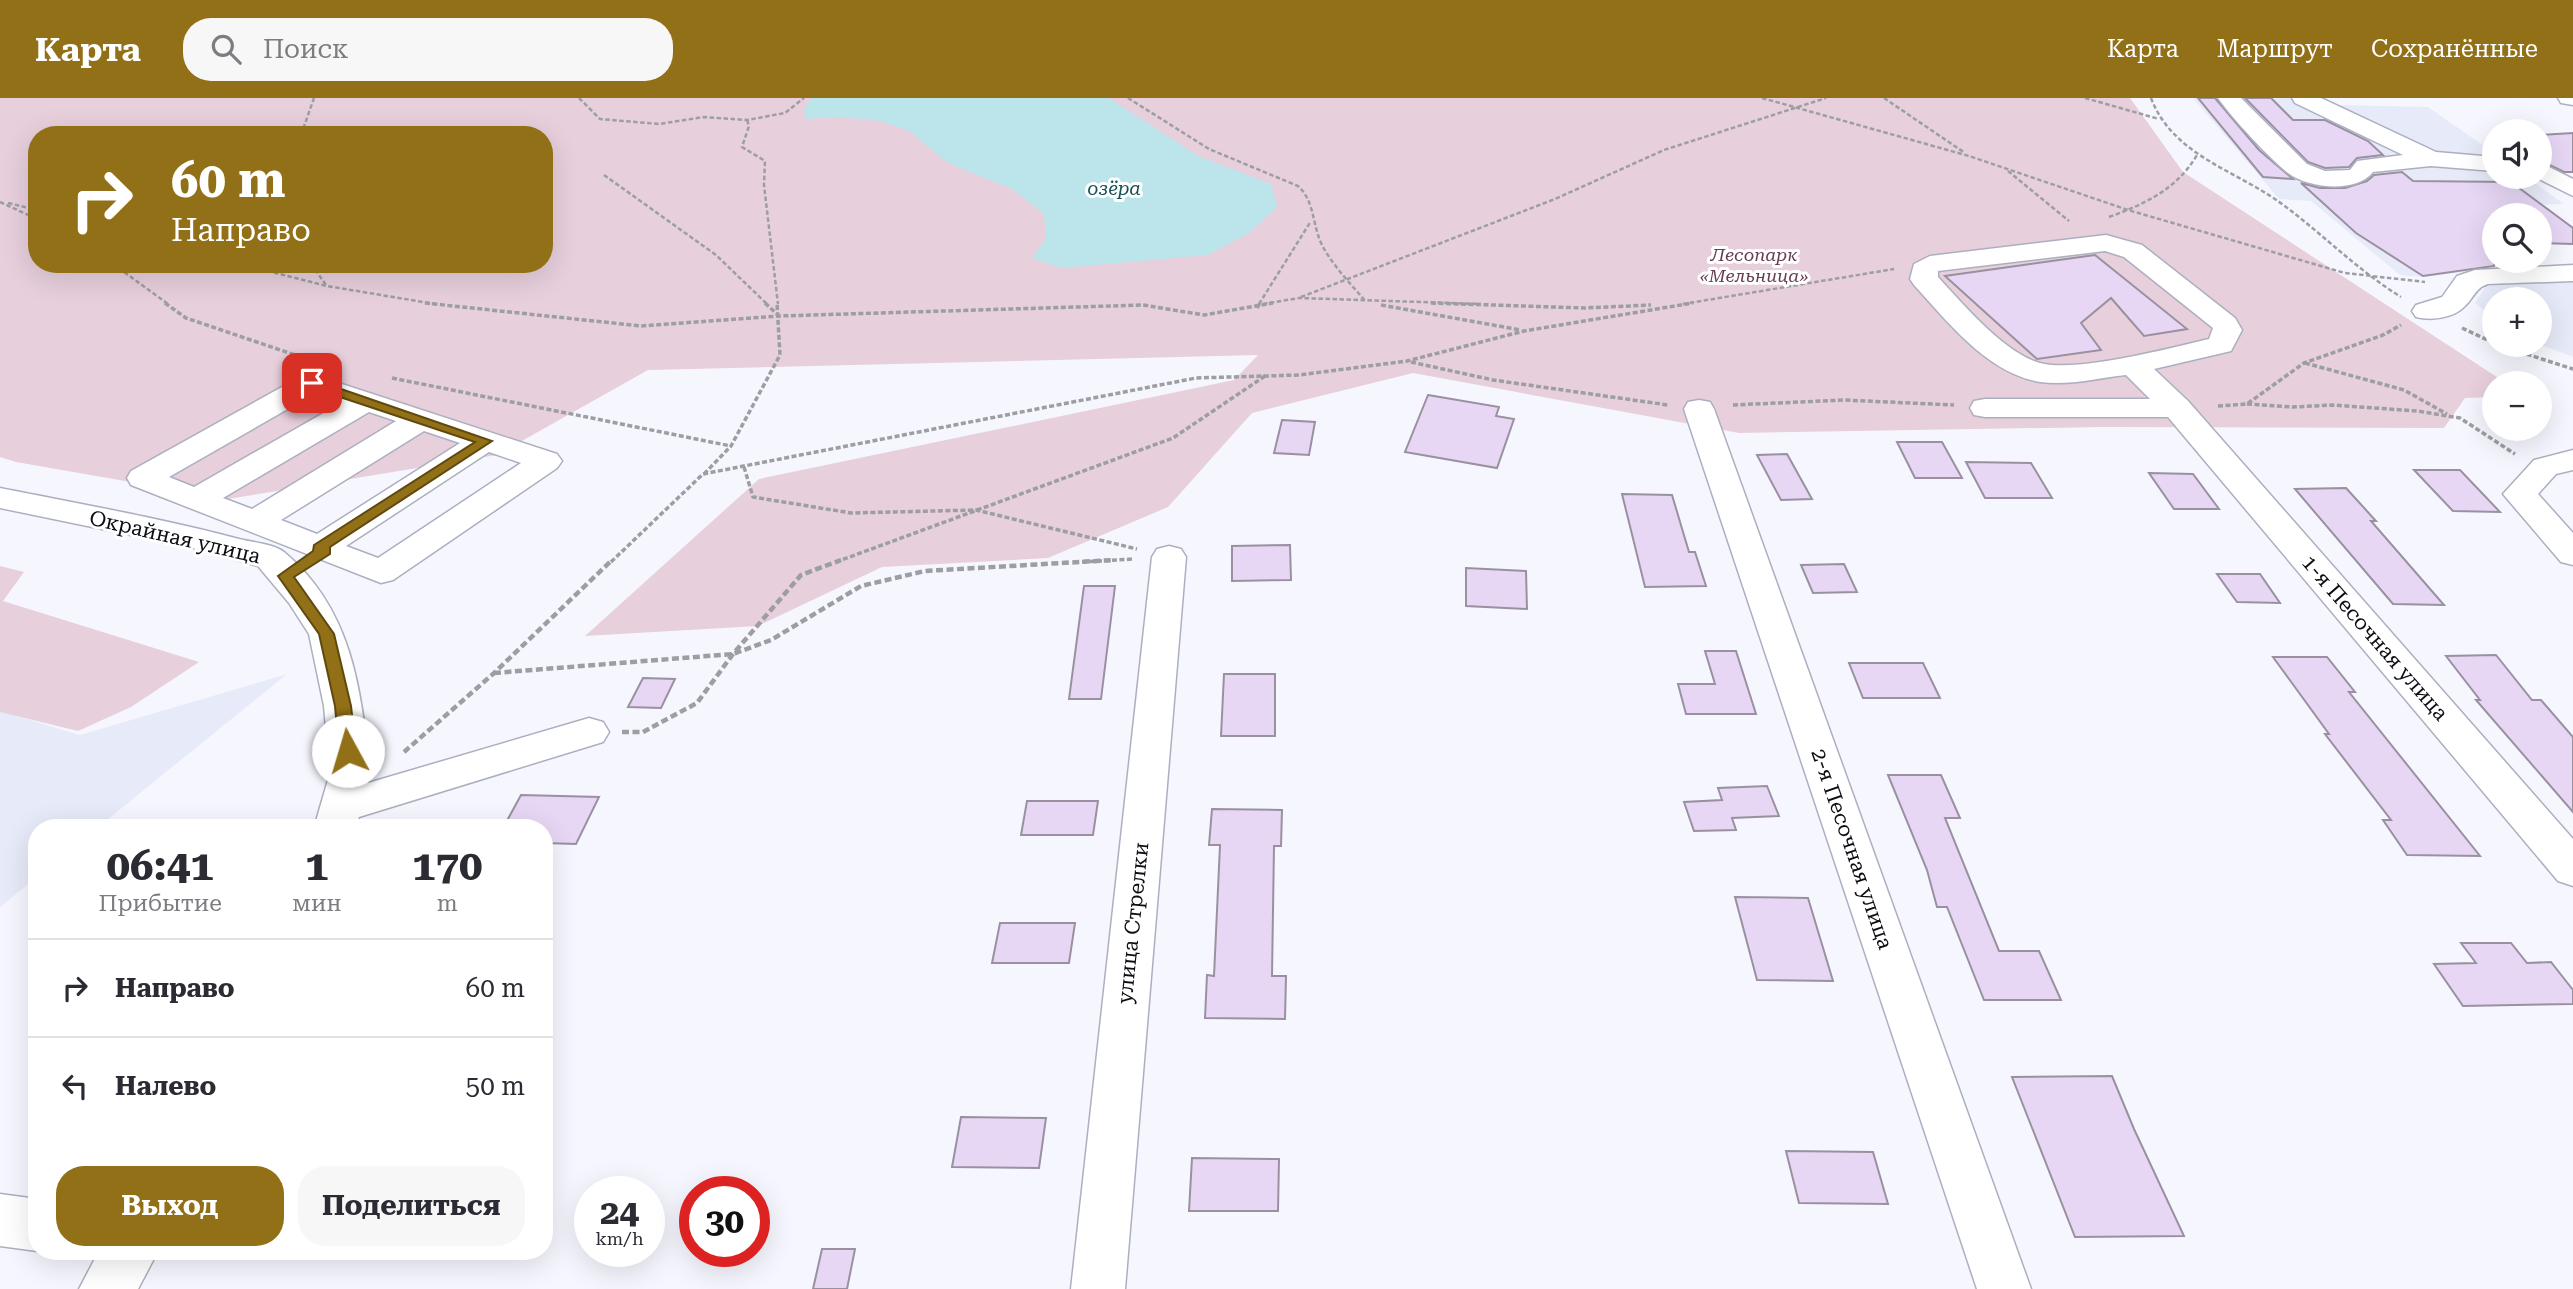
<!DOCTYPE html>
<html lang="ru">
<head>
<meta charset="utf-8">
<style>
  :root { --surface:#fff; --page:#f7f7f7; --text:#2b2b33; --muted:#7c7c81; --line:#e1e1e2; --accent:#927017 }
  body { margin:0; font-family:"Roboto Serif",serif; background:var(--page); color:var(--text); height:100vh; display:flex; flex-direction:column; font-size:26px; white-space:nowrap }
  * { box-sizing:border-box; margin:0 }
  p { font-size:23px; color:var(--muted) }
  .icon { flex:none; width:38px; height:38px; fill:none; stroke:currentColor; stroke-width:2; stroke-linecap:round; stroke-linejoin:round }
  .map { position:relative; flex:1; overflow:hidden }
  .side { position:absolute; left:28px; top:721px; width:525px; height:441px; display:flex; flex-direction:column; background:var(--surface); border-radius:28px; box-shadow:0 7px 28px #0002 }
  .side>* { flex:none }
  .banner { position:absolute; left:28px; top:28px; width:525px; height:147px; border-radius:28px; box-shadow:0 7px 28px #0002; background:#927017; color:#fff; overflow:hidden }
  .buttons { position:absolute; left:2482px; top:21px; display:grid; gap:14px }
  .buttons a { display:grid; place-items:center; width:70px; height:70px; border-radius:50%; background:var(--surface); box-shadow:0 7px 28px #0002; font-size:35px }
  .speed { position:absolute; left:574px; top:1078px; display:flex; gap:14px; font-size:35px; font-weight:700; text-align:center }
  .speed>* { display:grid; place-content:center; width:91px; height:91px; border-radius:50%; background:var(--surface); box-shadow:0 7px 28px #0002; line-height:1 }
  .speed small { font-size:18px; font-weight:400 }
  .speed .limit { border:10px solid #d22; background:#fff; color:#111 }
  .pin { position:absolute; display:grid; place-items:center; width:60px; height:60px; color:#fff; margin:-30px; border-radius:14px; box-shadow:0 4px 10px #0006 }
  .me { position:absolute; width:77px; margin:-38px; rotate:354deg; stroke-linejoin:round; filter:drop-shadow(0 0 5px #0008) }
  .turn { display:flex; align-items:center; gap:24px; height:147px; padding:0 28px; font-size:32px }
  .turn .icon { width:91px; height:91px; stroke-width:2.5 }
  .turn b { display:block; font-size:49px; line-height:60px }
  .eta { display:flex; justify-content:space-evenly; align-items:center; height:119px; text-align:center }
  .eta b { font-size:42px; font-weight:700; line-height:49px }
  .button { display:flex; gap:14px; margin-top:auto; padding:14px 28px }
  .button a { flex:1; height:80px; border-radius:28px; background:var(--accent); color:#fff; font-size:28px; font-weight:700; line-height:80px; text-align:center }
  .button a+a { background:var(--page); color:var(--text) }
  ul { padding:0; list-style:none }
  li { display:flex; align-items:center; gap:21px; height:98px; padding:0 28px; border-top:2px solid var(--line) }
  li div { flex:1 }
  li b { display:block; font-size:26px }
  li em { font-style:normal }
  header { display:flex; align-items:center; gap:42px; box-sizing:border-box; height:98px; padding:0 35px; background:var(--accent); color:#fff }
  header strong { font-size:33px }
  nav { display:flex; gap:38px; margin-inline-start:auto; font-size:24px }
  .search { width:490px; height:63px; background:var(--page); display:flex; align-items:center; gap:18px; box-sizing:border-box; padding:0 24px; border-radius:28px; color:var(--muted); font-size:26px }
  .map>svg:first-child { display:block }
  .built { fill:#e7eaf8 }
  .green { fill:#e7cfdc; fill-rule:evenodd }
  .water { fill:#bbe5eb }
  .building { fill:#e7d7f5; stroke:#9991a0; stroke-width:2 }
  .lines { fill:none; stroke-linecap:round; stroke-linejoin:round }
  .minor-casing { stroke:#acafbf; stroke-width:3 }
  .path-far2 { stroke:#9c9ea4; stroke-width:2.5; stroke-dasharray:4.5 2.5; stroke-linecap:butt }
  .path-far1 { stroke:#9c9ea4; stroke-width:3.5; stroke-dasharray:5 2.5; stroke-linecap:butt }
  .path { stroke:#9c9ea4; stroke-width:4.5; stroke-dasharray:7 3.5; stroke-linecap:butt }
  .minor { fill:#fff; fill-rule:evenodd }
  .route { fill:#927017; stroke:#5f490f; stroke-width:2 }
  .labels { text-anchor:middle; stroke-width:6; stroke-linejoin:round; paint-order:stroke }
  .far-park-label { font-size:18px; font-style:italic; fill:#673a55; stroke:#fff }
  .far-water-label { font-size:19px; font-style:italic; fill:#155056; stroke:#fff }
  .street-label { font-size:21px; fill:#0c0e13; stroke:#fff }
</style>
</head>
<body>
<header>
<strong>Карта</strong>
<div class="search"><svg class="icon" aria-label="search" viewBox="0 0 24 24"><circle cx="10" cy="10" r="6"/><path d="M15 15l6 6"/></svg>Поиск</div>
<nav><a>Карта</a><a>Маршрут</a><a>Сохранённые</a></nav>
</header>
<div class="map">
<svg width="2573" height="1191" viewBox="0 0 2573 1191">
  <rect width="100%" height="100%" fill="#f6f7fe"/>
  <g class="built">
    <path d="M 2193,0 L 2320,0 L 2336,7 L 2428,9 L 2494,55 L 2494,79 L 2526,79 L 2564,106 L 2384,109 L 2480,172 L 2424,179 L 2400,177 L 2311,103 L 2279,101 Z"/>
    <path d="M 2573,184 L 2573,259 L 2539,246 L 2539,201 L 2494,201 L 2494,220 L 2475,205 L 2486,188 Z"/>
    <path d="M 287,576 L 97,730 L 37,730 L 37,779 L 0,809 L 0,613 L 80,637 Z"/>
  </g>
  <g class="green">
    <path d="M 0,0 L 2130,0 L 2183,74 L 2506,285 L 2494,285 L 2494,299 L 2465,300 L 2444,330 L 2102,329 L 1739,335 L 1413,275 L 1252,315 L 1168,409 L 1048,460 L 882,469 L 758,528 L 585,538 L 759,381 L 1234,282 L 1258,257 L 648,272 L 497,357 L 228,401 L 16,364 L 0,359 ZM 37,37 L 544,37 L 544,166 L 37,166 Z"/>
    <path d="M 0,468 L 24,474 L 3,503 L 199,564 L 131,609 L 78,633 L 0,614 Z"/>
  </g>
  <path class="water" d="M 811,0 L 1109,0 L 1198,58 L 1271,86 L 1277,109 L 1249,135 L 1208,157 L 1062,170 L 1032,160 L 1046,140 L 1044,116 L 1012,91 L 948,65 L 909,33 L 880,23 L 842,19 L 806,21 L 804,11 Z"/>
  <g class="building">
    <path d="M 2198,0 L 2215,0 L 2259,52 L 2293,81 L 2263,79 Z"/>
    <path d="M 2245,0 L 2271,0 L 2293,22 L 2325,22 L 2368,43 L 2383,57 L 2357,60 L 2349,69 L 2325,70 L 2308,64 Z"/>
    <path d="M 2573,35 L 2573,74 L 2564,74 L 2539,62 L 2539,37 Z"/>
    <path d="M 2402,74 L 2413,83 L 2511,84 L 2573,130 L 2573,146 L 2539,145 L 2539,117 L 2494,117 L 2494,168 L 2423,178 L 2356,135 L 2301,85 L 2320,90 L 2345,90 L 2367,83 L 2374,77 Z"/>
    <path d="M 2095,157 L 2187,231 L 2144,238 L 2111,200 L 2081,225 L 2101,252 L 2037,261 L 1945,178 Z"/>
    <path d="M 1428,297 L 1499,309 L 1496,318 L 1514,321 L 1497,370 L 1405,354 Z"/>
    <path d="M 1282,322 L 1315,324 L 1309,357 L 1274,355 Z"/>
    <path d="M 1897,344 L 1942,344 L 1962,380 L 1915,380 Z"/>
    <path d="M 1787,356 L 1812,401 L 1781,402 L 1757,357 Z"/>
    <path d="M 1966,364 L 2031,365 L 2052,400 L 1985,400 Z"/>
    <path d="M 2414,372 L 2460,372 L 2500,414 L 2453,413 Z"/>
    <path d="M 2149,375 L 2193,376 L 2219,411 L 2174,411 Z"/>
    <path d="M 2346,390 L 2376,423 L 2371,423 L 2444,507 L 2393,506 L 2295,391 Z"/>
    <path d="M 1622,396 L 1672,397 L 1689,454 L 1695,454 L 1706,488 L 1645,489 Z"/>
    <path d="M 1290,447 L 1291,482 L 1232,483 L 1232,448 Z"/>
    <path d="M 1844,466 L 1857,494 L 1813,495 L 1801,467 Z"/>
    <path d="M 1466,470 L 1526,473 L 1527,511 L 1466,508 Z"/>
    <path d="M 2217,476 L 2260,476 L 2280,505 L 2237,504 Z"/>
    <path d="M 1084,488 L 1115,488 L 1101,601 L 1069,601 Z"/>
    <path d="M 1705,553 L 1736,553 L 1756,616 L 1686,616 L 1678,586 L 1715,586 Z"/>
    <path d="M 2496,557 L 2532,602 L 2541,602 L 2573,639 L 2573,714 L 2476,602 L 2480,602 L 2446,558 Z"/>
    <path d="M 2273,559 L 2327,559 L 2355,594 L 2349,594 L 2480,758 L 2407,757 L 2383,722 L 2391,722 L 2325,636 L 2329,636 Z"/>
    <path d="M 1849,565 L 1923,565 L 1940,600 L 1863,600 Z"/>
    <path d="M 1224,576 L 1275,576 L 1275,638 L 1221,638 Z"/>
    <path d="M 643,580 L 675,581 L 661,610 L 628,609 Z"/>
    <path d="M 1888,677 L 1941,677 L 1960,720 L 1945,720 L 1999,853 L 2039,853 L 2061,902 L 1984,902 L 1947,809 L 1937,809 L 1927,772 Z"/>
    <path d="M 1767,688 L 1779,718 L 1732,720 L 1736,732 L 1694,733 L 1684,704 L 1722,702 L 1718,690 Z"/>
    <path d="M 521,697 L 599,699 L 576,746 L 544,745 L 544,730 L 503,730 Z"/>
    <path d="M 1027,703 L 1098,703 L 1093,737 L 1021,737 Z"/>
    <path d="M 1212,711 L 1282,712 L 1281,748 L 1274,748 L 1272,878 L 1286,878 L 1285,921 L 1205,920 L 1207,877 L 1214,878 L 1220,747 L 1209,747 Z"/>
    <path d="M 1735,799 L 1808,800 L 1833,883 L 1757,882 Z"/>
    <path d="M 1000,825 L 1075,825 L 1069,865 L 992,865 Z"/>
    <path d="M 2461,845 L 2511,845 L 2527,865 L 2551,864 L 2573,892 L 2573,906 L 2463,908 L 2434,866 L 2476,865 Z"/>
    <path d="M 2112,978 L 2134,1031 L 2184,1138 L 2075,1139 L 2012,979 Z"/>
    <path d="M 961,1019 L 1046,1020 L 1039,1070 L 952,1069 Z"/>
    <path d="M 1786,1053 L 1873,1054 L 1888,1106 L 1799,1105 Z"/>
    <path d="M 1192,1060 L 1279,1061 L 1278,1113 L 1189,1113 Z"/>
    <path d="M 822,1151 L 855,1151 L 847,1191 L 813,1191 Z"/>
  </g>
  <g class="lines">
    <g class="minor-casing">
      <g id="minor">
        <path d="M 2218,0 L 2241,0 L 2307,66 L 2325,73 L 2350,72 L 2357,63 L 2403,57 L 2295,5 L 2292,0 L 2321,0 L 2436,54 L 2494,59 L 2494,73 L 2431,68 L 2373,74 C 2357,95 2309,91 2288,75 C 2270,61 2231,19 2218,0 Z"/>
        <path d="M 2558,0 L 2573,0 L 2573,7 L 2561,5 Z"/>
        <path d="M 2539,64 L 2573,81 L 2573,98 L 2535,79 L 2539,79 Z"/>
        <path d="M 2106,137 L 2142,147 L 2235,220 L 2242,232 L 2231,253 L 2154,271 L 2188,303 L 2573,741 L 2573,788 L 2558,783 L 2168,319 L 1985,319 L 1974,317 L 1970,310 L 1974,303 L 1985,301 L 2150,301 L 2126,277 C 2098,280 2068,288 2040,284 C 1987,275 1948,224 1914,187 L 1910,181 L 1914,166 L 1930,158 ZM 2105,153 L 2124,159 L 2213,230 L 2209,241 C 2171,250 2075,275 2040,265 C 2004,255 1963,206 1938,179 L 1938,173 Z"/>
        <path d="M 2573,167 L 2573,183 L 2488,186 C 2475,190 2474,200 2464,209 C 2453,220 2431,223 2416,219 L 2412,213 L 2416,207 L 2442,199 L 2457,178 L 2475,172 Z"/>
        <path d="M 311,276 L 557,356 L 562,363 L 557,370 L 393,482 L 381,485 L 131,387 L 127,380 L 131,373 L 300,279 ZM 314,296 L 341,305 L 194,389 L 169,379 ZM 369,314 L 396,323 L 252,411 L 223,400 ZM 424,333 L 460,345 L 317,436 L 281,422 ZM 489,354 L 521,365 L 378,460 L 346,448 Z"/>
        <path d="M 1699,302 L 1710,304 L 1714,311 L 2031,1191 L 1977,1191 L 1684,311 L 1688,304 Z"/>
        <path d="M 2573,352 L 2573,372 L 2556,376 L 2538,396 L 2573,435 L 2573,467 L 2561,464 L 2503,396 L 2534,362 Z"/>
        <path d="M 0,390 C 80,406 160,420 239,441 C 251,444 274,446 284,454 C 353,512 361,592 370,675 L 368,685 L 589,620 L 603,624 L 609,634 L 603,644 L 359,719 L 356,730 L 314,730 L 330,675 L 324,608 L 309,536 L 289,505 L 258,468 L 189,449 L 0,410 Z"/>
        <path d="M 1169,448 L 1181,451 L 1186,459 L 1125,1191 L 1071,1191 L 1152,459 L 1157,451 Z"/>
        <path d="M 0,1096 L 37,1101 L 37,1153 L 0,1148 Z"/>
        <path d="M 99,1153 L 158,1153 L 138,1191 L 79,1191 Z"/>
      </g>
    </g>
    <g class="path-far2">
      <path d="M 579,0 L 600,21 L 659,26 L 704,19 L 747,22 L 785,15 L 804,0"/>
      <path d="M 1128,0 L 1209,51 L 1298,88 C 1315,103 1312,127 1322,147 C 1333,168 1351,186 1366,204"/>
      <path d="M 1762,0 L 1969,58 L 2128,112 L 2345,175 L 2425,184"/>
      <path d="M 1884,0 L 1965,55"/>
      <path d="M 2085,0 L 2159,21"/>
      <path d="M 2151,0 C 2173,58 2236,72 2282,106 C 2324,137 2356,171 2401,199"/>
      <path d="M 747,22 L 749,28 L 742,49 L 765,63 L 764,87 L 778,206"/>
      <path d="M 301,37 L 314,0"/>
      <path d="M 2008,73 L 2069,123"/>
      <path d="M 604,77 L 716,157 L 767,206"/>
      <path d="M 0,104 L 37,121"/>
      <path d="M 8,105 L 37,112"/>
      <path d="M 2109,119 C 2145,106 2177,91 2197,57"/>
      <path d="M 113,166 L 168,206"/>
      <path d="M 240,166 L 327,188 L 435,206"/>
      <path d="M 311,166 L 326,187"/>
      <path d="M 1301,199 L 1555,101 L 1664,52 L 1826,0"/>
      <path d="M 1259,206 L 1311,123"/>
      <path d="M 1263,206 L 1299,200 L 1481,206"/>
      <path d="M 1683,206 L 1894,171"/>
    </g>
    <g class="path-far1">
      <path d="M 165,205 L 186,220 L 301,259"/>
      <path d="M 425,205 L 641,228 L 779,218 L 1143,207 L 1204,217 L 1273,205"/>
      <path d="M 765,205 L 778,217"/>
      <path d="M 1431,205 L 1585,210 L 1651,207"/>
      <path d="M 1381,207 L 1521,232"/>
      <path d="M 1257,210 L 1260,205"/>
      <path d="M 2462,230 L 2494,245"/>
      <path d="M 2498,247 L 2573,271"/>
      <path d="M 1411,264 L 1493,282 L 1668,307"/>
      <path d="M 2305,265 L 2404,292 L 2447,316"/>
      <path d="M 392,280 L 731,348"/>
      <path d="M 2247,306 L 2292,309 L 2332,307 L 2417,313 L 2460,320 L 2515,356"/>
      <path d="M 1733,307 L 1844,302 L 1954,307"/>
      <path d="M 2218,308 L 2247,306 L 2304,265 L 2383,237 L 2401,227"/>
      <path d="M 744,369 L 753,399 L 851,415 L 976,412 L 1137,451"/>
      <path d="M 704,376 L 731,348 L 780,257 L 777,205"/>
      <path d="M 611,464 L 703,376 L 1196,280 L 1299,277 L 1407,263 L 1524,233 L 1693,205"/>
      <path d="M 836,464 L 1173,340 L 1265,278"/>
      <path d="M 1082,464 L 1134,461"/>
    </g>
    <g class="path">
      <path d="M 494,575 L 733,556 L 771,542 L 861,488 L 925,473 L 1113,462"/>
      <path d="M 622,634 L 643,634 L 697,605 L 733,556 L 801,477 L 841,462"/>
      <path d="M 404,654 L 493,576 L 612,462"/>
    </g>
    <use href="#minor" class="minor"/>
  </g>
  <path class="route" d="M 312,281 L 492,343 L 330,449 L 330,456 L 294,479 L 334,536 L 351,608 L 356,653 L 348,659 L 339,653 L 335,608 L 319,536 L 278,478 L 313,453 L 314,447 L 475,344 L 307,288 L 307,282 Z"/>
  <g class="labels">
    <g class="far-park-label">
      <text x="1754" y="163">Лесопарк<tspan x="1754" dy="21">«Мельница»</tspan></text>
    </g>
    <g class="far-water-label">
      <text x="1114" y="97">озёра</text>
    </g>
    <g class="street-label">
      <text transform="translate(175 439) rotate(13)" y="7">Окрайная улица</text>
      <text transform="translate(2375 540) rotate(49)" y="7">1-я Песочная улица</text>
      <text transform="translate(1852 751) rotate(71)" y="7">2-я Песочная улица</text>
      <text transform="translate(1133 825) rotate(-84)" y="7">улица Стрелки</text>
    </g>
  </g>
</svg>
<div class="buttons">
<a><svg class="icon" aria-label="sound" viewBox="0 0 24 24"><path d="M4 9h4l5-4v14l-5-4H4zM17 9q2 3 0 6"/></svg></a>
<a><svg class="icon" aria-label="search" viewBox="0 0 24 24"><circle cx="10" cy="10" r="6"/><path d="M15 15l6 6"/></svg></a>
<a>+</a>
<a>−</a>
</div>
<div class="speed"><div>24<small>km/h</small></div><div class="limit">30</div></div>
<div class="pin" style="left:312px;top:285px;background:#d93025"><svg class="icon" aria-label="arrive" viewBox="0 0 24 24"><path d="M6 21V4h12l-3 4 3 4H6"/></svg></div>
<svg class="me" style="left:348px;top:653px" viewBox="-20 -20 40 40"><circle r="19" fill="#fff"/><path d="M0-13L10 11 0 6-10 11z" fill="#927017"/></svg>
<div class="banner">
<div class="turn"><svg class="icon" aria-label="right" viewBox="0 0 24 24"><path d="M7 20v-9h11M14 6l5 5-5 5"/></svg><div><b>60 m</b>Направо</div></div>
</div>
<section class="side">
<div class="eta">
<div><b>06:41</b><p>Прибытие</p></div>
<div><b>1</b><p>мин</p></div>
<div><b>170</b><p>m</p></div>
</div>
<ul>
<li><svg class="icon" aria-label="right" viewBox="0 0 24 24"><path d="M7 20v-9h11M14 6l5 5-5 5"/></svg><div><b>Направо</b></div><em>60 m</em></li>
<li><svg class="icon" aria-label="left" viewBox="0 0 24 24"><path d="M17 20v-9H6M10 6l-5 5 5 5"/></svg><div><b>Налево</b></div><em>50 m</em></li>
</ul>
<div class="button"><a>Выход</a><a>Поделиться</a></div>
</section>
</div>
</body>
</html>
